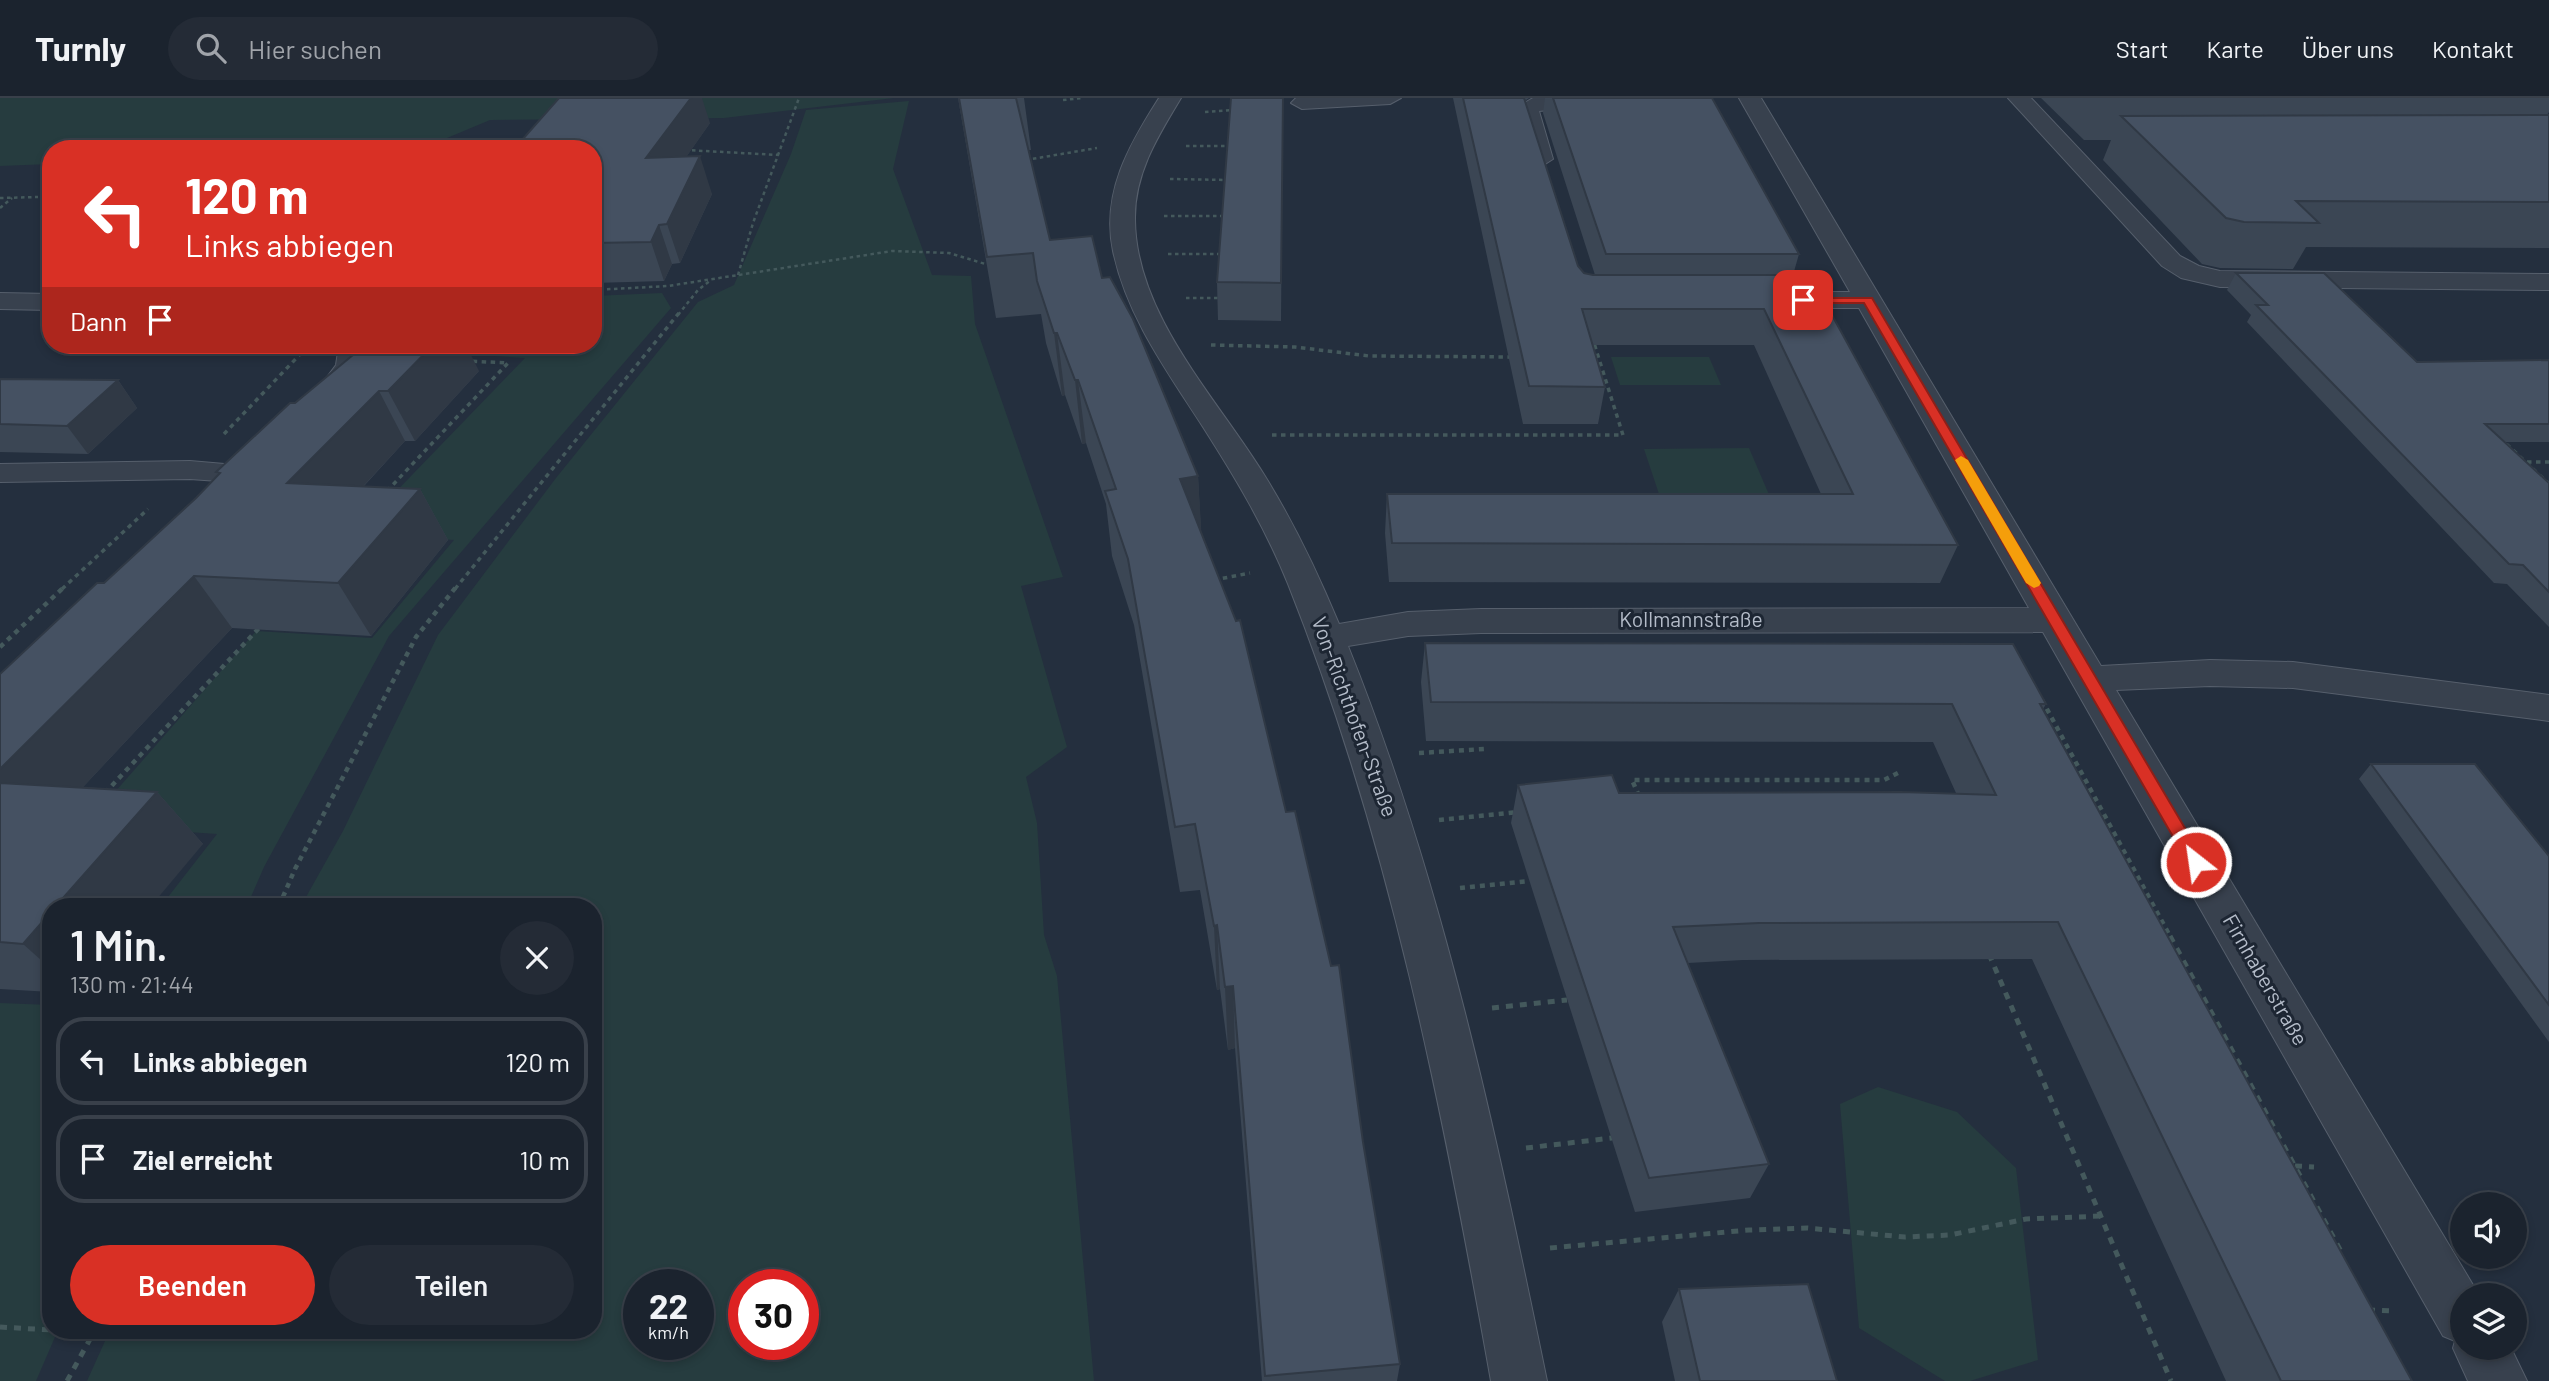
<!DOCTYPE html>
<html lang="de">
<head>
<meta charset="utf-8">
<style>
  :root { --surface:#1b232e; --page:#242b36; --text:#f1f3f6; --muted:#a0a4aa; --line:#39404a; --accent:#d93025 }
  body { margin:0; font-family:Barlow,sans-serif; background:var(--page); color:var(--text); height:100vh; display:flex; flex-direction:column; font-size:26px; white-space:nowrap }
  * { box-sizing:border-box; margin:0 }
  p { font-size:23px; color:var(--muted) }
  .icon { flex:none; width:38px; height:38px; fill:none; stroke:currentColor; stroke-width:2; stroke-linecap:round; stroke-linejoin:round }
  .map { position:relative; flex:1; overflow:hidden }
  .drawer { position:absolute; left:42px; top:800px; width:560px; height:441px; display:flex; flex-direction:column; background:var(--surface); border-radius:28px; box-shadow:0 4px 10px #0003,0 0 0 2px var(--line) }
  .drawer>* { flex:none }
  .guide { position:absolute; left:42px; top:42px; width:560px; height:214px; border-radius:28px; box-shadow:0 4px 10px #0003,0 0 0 2px var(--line); background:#d93025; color:#fff; overflow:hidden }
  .fabs { position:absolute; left:2450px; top:1094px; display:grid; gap:14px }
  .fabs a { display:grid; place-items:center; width:77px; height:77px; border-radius:50%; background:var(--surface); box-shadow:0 4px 10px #0003,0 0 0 2px var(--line); font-size:35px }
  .speed { position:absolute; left:623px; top:1171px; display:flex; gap:14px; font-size:35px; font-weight:700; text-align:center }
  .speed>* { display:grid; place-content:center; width:91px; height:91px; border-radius:50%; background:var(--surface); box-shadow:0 4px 10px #0003,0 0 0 2px var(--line); line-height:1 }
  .speed small { font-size:18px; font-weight:400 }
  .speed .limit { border:10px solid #d22; background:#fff; color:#111 }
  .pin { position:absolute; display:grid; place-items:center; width:60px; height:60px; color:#fff; margin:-30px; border-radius:14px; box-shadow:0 4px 10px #0006 }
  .me { position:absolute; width:77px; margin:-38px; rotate:330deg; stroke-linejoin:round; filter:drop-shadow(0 0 5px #0008) }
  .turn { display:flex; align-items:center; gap:24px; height:147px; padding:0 28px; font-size:32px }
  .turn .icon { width:91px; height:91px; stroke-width:2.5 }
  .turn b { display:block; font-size:49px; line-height:60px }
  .then { display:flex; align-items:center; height:66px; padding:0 28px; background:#0003; gap:14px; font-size:26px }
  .round { display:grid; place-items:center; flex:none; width:74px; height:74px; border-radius:37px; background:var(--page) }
  .summary { display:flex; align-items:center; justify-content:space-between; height:119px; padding:0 28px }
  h1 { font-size:42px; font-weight:600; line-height:52px }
  .cta { display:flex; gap:14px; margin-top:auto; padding:14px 28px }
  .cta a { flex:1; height:80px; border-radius:42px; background:var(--accent); color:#fff; font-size:28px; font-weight:600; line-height:80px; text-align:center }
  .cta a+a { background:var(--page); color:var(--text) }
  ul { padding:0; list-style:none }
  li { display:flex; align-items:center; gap:21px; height:88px; margin:0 14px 10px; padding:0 14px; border:4px solid var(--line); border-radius:28px }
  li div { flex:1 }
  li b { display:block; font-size:26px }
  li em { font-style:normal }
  header { display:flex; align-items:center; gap:42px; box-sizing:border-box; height:98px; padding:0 35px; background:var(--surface); border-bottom:2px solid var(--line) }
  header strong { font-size:33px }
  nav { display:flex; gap:38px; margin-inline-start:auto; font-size:24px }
  .search { width:490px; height:63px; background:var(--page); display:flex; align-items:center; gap:18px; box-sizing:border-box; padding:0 24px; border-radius:38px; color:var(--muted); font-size:26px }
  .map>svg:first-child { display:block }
  .green { fill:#263c3f; fill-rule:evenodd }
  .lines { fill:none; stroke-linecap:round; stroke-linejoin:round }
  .minor-casing { stroke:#565f6c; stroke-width:2 }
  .path-far3 { stroke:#44595c; stroke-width:2.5; stroke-dasharray:3.5 3.5; stroke-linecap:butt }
  .path-far2 { stroke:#44595c; stroke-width:3.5; stroke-dasharray:4.5 4.5; stroke-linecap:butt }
  .path-far1 { stroke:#44595c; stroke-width:4.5; stroke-dasharray:5 5; stroke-linecap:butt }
  .path { stroke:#44595c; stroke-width:5; stroke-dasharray:7 7; stroke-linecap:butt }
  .minor { fill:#38414e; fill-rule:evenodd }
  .wall { fill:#3b4654 }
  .shaded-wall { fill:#303945 }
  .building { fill:#455162; stroke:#303945; stroke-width:2 }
  .route { fill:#d93025; stroke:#8d1f18; stroke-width:2 }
  .slow { fill:#f59e0b }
  .labels { text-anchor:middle; stroke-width:6; stroke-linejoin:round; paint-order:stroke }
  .street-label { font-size:21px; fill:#b4bcc9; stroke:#1d2633 }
</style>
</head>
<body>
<header>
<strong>Turnly</strong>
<div class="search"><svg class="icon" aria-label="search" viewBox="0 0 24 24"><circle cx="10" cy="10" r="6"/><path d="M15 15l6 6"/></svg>Hier suchen</div>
<nav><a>Start</a><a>Karte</a><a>Über uns</a><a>Kontakt</a></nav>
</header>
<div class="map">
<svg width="2549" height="1283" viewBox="0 0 2549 1283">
  <rect width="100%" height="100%" fill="#242f3e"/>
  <g class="green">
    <path d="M 0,0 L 894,0 L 724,20 L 490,22 L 447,40 L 202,43 L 188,51 L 51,51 L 51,66 L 0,68 Z"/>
    <path d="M 909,3 L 893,71 L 932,177 L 971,178 L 975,226 L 1063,479 L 1021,488 L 1067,649 L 1026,679 L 1037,725 L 1044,837 L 1057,878 L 1094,1283 L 87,1283 L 110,1232 L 593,1232 L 593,808 L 301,808 L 343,733 L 438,537 L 556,380 L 698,204 L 734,187 L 791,56 L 806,12 ZM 639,1186 L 698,1186 L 698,1246 L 639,1246 ZM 744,1186 L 803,1186 L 803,1246 L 744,1246 Z"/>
    <path d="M 662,195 L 671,210 L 389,538 L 264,769 L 247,808 L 161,808 L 217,736 L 86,727 L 256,533 L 372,540 L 454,442 L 356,435 L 525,260 L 415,253 L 421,247 L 593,247 L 593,198 Z"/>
    <path d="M 1611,259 L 1709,259 L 1721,287 L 1620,287 Z"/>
    <path d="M 1749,350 L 1770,399 L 1660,399 L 1644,351 Z"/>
    <path d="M 0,905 L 51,907 L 51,1232 L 58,1232 L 36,1283 L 0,1283 Z"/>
    <path d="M 1878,989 L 1957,1014 L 2016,1070 L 2038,1262 L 1970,1283 L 1945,1283 L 1859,1230 L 1840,1006 Z"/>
  </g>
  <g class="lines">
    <g class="minor-casing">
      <g id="minor">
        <path d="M 1159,0 L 1181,0 C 1158,38 1134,76 1135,122 C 1136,217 1216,299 1263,375 C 1293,423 1317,473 1339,526 L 1408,514 L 1481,511 L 2029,510 L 1859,210 L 1772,210 L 1763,208 L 1759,202 L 1763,196 L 1772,194 L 1850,194 L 1739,0 L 1761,0 L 2101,568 L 2210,562 L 2293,564 L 2549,597 L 2549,623 L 2293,590 L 2210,588 L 2116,592 L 2479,1197 L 2462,1197 L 2462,1250 L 2511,1250 L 2527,1283 L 2468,1283 L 2453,1250 L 2455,1243 L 2443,1238 L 2043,534 L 1481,535 L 1408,538 L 1348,548 C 1443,784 1496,1035 1547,1283 L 1491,1283 C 1443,1013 1390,742 1288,486 C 1266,431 1235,379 1203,329 C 1167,273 1127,219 1113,153 C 1101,95 1129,47 1159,0 Z"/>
        <path d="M 1296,0 L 1401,0 L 1390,6 L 1302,11 L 1291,5 Z"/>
        <path d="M 1533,0 L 1622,0 L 1611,6 L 1539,13 L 1553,61 L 1542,68 L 1531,61 L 1516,10 Z"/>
        <path d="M 2008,0 L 2031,0 L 2180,158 L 2199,168 L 2220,173 L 2549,176 L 2549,192 L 2220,189 L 2181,180 L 2162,168 Z"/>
        <path d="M 0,195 L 51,196 L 51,212 L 0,211 Z"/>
        <path d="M 339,247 L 367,247 L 364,268 L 335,308 L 325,311 L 315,308 L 310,302 L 336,267 Z"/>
        <path d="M 190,363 L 258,369 L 263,376 L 258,383 L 247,385 L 190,381 L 0,384 L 0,366 Z"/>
      </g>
    </g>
    <g class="path-far3">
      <path d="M 1063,2 L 1083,0"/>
      <path d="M 1205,14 L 1235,12"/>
      <path d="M 1186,48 L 1231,48"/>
      <path d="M 685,52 L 779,57"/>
      <path d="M 1026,62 L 1097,50"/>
      <path d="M 1170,81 L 1228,82"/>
      <path d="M 0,100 L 38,99"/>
      <path d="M 0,110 L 12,100"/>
      <path d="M 1164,118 L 1225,118"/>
      <path d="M 1168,156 L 1223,156"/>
      <path d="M 738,177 L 753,125 L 799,0"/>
      <path d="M 593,192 L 668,188 L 892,153 L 949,155 L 992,168"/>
      <path d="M 1186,200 L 1220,200"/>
      <path d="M 678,217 L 698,192 L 711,182"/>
    </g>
    <g class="path-far2">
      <path d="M 1211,247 L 1295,249 L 1369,258 L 1513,259"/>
      <path d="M 224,336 L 307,249"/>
      <path d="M 1272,337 L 1623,337 L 1593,242"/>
      <path d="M 2500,340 L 2549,386"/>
      <path d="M 2527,364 L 2549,364"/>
      <path d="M 387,393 L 508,265 L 469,263"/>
      <path d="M 1214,482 L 1250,475"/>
      <path d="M 62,491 L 148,411"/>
      <path d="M 455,491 L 679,215"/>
    </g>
    <g class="path-far1">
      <path d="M 0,549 L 64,489"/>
      <path d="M 2042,602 L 2171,840"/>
      <path d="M 1419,655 L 1484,651"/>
      <path d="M 105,695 L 259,530"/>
      <path d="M 1639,698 L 1632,682 L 1884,682 L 1902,673"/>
      <path d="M 1439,722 L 1518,714"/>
      <path d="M 1460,790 L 1529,783"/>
      <path d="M 279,808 L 295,771 L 416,539 L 456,489"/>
    </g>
    <g class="path">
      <path d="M 2170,838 L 2343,1157"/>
      <path d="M 1989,856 L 2171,1283"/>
      <path d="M 1492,910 L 1567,902"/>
      <path d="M 1526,1050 L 1612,1040"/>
      <path d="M 2295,1068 L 2314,1069"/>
      <path d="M 1550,1150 L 1749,1132 L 1807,1130 L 1905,1139 L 1950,1137 L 2026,1121 L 2102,1118"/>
      <path d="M 2368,1212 L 2394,1213"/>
      <path d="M 0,1229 L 51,1232"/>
      <path d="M 52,1232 L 94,1234"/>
      <path d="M 67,1283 L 95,1232"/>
    </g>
    <use href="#minor" class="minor"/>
  </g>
  <g class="wall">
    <path d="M 958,0 L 1024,0 L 1031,52 L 1029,52 L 1050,142 L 1102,180 L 1198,378 L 1201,434 L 1363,1044 L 1400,1266 L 1397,1283 L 1262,1283 L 1235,950 L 1228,952 L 1220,891 L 1217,892 L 1200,792 L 1180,794 L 1134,527 L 1112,458 L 1106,406 L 1086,345 L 1082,346 L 1065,297 L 1062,298 L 1046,245 L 1041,216 L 996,220 Z"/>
    <path d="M 1283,0 L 1281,223 L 1218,222 L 1217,184 Z"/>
    <path d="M 1453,0 L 1529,0 L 1525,3 L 1578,168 L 1584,175 L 1595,177 L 1543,15 L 1545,0 L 1712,0 L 1799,156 L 1793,177 L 1958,447 L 1940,485 L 1389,484 L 1385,435 L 1387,396 L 1821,396 L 1754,247 L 1592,247 L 1605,289 L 1598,326 L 1523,326 Z"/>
    <path d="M 2041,0 L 2549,0 L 2549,14 L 2547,17 L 2549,17 L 2549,150 L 2306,149 L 2293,171 L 2220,170 L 2202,166 L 2103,62 L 2111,42 L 2084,42 Z"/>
    <path d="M 710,25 L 686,59 L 712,96 L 680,165 L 672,166 L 664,183 L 593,185 L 593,51 Z"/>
    <path d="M 2236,175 L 2417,264 L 2549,262 L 2549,344 L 2504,344 L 2549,385 L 2549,529 L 2507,486 L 2494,485 L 2247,224 L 2251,217 L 2227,192 Z"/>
    <path d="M 479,273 L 415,343 L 405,343 L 364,388 L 420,391 L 448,442 L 371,538 L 232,530 L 83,689 L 157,694 L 203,746 L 51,808 L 51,894 L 0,891 L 0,576 L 104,485 L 196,400 L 218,377 L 216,374 L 295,305 Z"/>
    <path d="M 0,281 L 118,282 L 137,310 L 88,356 L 0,354 Z"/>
    <path d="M 1425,545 L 2046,606 L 2043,611 L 2412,1283 L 2226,1283 L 2032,861 L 1743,862 L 1688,865 L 1769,1066 L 1750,1100 L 1635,1114 L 1511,725 L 1518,687 L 1619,695 L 1956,695 L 1933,644 L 1426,643 L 1421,584 Z"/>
    <path d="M 2371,666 L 2549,758 L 2549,944 L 2359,681 Z"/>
    <path d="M 1679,1191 L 1837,1283 L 1675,1283 L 1662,1224 Z"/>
  </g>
  <g class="shaded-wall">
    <path d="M 691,0 L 702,0 L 710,25 L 659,98 L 646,60 Z"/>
    <path d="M 700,58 L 712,96 L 680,165 L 667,126 Z"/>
    <path d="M 659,127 L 672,166 L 664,183 L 651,144 Z"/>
    <path d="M 1054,235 L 1057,235 L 1065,297 L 1062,298 Z"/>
    <path d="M 433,247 L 466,247 L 479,273 L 415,343 L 388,293 Z"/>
    <path d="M 118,282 L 137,310 L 88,356 L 67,328 Z"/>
    <path d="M 1075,282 L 1078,282 L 1086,345 L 1082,346 Z"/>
    <path d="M 379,293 L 405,343 L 319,436 L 287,385 Z"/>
    <path d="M 1198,378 L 1202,444 L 1180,381 Z"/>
    <path d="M 420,391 L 448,442 L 371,538 L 338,485 Z"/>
    <path d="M 194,478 L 232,530 L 39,736 L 0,697 L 0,671 Z"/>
    <path d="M 157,694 L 203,746 L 151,808 L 56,808 Z"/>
    <path d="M 51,814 L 51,871 L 23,846 Z"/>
    <path d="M 1217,827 L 1220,891 L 1217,892 L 1214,828 Z"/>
    <path d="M 1233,888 L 1235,950 L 1228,952 L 1225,889 Z"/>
  </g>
  <g class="building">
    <path d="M 559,0 L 691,0 L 646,60 L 700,58 L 667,126 L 659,127 L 651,144 L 593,145 L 593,51 L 514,51 Z"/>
    <path d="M 959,0 L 1016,0 L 1050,142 L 1092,138 L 1102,180 L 1110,179 L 1133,221 L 1198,378 L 1180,381 L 1236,523 L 1240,522 L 1286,714 L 1295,713 L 1331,868 L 1339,867 L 1363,1044 L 1400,1266 L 1265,1278 L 1233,888 L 1225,889 L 1217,827 L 1214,828 L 1195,726 L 1175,729 L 1128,461 L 1105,393 L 1116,391 L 1078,282 L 1075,282 L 1057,235 L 1054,235 L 1037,183 L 1033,155 L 987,159 Z"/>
    <path d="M 1231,0 L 1283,0 L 1281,185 L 1217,184 Z"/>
    <path d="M 1463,0 L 1524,0 L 1578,168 L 1584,175 L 1593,177 L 1810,177 L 1958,447 L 1392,445 L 1387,396 L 1853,396 L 1764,211 L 1582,211 L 1605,289 L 1529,288 Z"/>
    <path d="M 1553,0 L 1712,0 L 1799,156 L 1606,156 Z"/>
    <path d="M 2549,17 L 2549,104 L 2296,103 L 2319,125 L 2244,124 L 2226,120 L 2121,18 Z"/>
    <path d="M 2236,175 L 2324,175 L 2417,264 L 2549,262 L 2549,326 L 2485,326 L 2549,385 L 2549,494 L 2523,467 L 2509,466 L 2256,207 L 2268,207 Z"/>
    <path d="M 365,247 L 433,247 L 388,293 L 379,293 L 287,385 L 420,391 L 338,485 L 194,478 L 0,671 L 0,576 L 97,485 L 104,485 L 196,400 L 220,375 L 216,374 L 290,305 L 295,305 Z"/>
    <path d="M 0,281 L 118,282 L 67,328 L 0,326 Z"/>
    <path d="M 1425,545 L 2013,546 L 2046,606 L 2040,606 L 2412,1283 L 2281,1283 L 2058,824 L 1759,825 L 1673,829 L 1769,1066 L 1649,1080 L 1518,687 L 1612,677 L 1619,695 L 1901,694 L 1996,697 L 1952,606 L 1431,604 Z"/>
    <path d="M 2371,666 L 2475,666 L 2549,758 L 2549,907 Z"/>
    <path d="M 0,685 L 157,694 L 56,808 L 51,808 L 51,814 L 23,846 L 0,844 Z"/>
    <path d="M 1808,1186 L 1837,1283 L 1700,1283 L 1679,1191 Z"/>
  </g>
  <path class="route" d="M 1799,200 L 1872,200 L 2202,759 L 2205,764 L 2202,768 L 2190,768 L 1864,205 L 1803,205 L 1798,202 Z"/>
  <path class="slow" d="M 1961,358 L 1968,362 L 2041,485 L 2039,488 L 2034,490 L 2026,485 L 1955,362 Z"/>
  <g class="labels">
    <g class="street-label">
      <text x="1691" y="529">Kollmannstraße</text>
      <text transform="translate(1354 619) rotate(70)" y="7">Von-Richthofen-Straße</text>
      <text transform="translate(2265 882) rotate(60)" y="7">Firnhaberstraße</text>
    </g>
  </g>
</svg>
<div class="fabs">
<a><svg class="icon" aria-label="sound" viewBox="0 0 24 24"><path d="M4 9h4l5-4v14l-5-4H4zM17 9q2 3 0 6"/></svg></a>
<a><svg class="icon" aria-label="layers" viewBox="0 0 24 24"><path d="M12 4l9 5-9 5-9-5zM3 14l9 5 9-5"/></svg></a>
</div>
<div class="speed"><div>22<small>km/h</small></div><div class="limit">30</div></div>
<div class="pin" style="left:1803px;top:202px;background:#d93025"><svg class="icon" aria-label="arrive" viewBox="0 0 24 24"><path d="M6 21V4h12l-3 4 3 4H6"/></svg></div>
<svg class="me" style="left:2196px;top:764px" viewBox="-20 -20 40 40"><circle r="17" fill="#d93025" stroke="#fff" stroke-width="3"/><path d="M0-11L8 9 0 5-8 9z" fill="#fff"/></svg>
<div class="guide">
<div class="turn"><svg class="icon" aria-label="left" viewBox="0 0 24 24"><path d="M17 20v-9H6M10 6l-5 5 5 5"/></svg><div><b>120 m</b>Links abbiegen</div></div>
<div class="then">Dann<svg class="icon" aria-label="arrive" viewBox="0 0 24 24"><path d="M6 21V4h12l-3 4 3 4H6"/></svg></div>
</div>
<section class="drawer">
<div class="summary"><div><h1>1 Min.</h1><p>130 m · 21:44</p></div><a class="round"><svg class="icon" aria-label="close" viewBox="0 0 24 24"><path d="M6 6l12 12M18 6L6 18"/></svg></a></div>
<ul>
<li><svg class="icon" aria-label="left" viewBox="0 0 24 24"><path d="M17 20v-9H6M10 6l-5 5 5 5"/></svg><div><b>Links abbiegen</b></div><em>120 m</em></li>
<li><svg class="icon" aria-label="arrive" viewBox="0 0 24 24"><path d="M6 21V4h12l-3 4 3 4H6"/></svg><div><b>Ziel erreicht</b></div><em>10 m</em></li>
</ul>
<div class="cta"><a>Beenden</a><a>Teilen</a></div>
</section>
</div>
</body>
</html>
